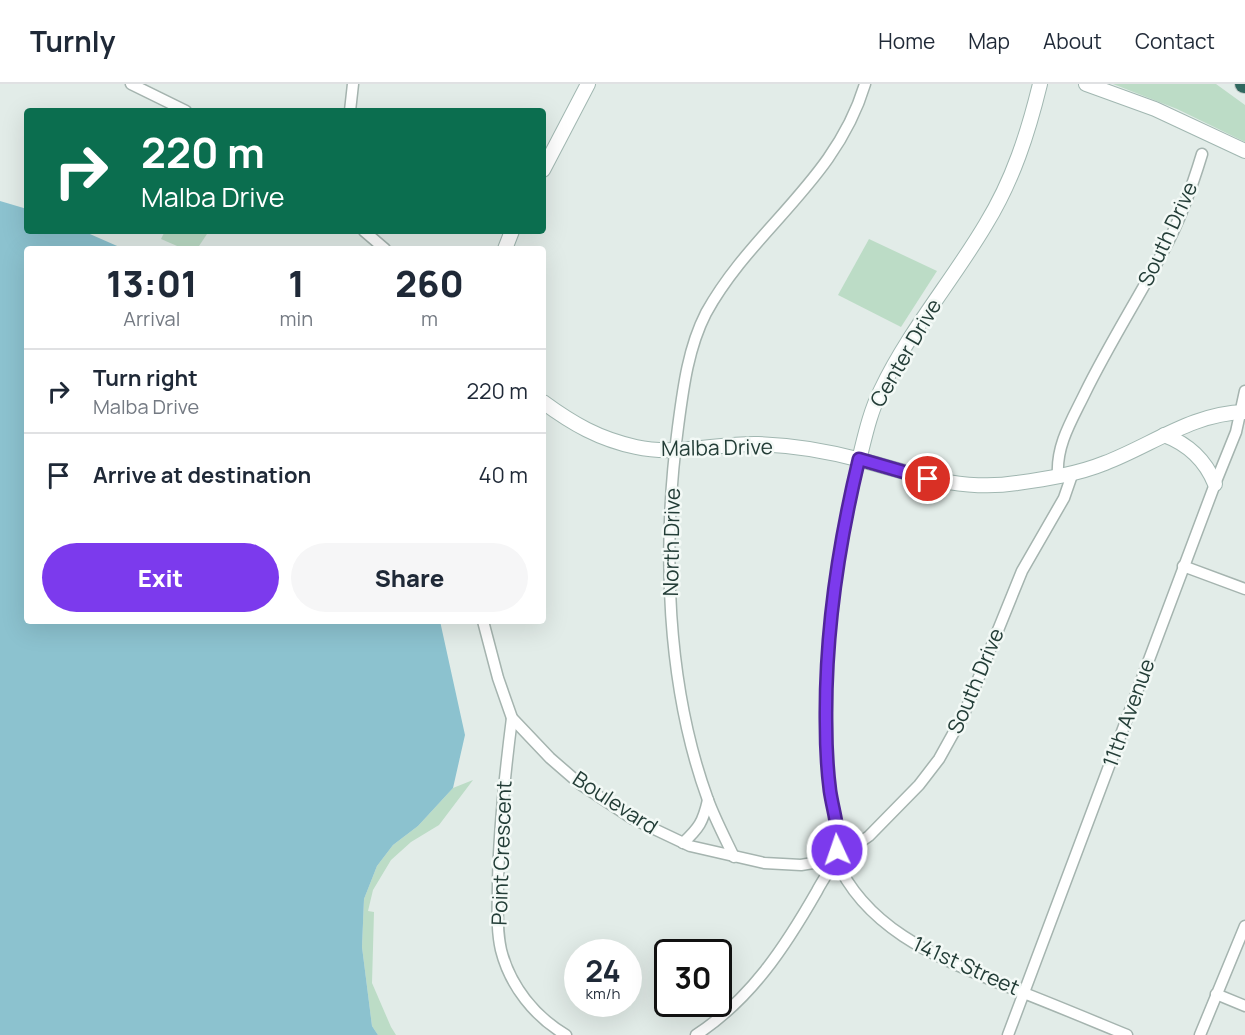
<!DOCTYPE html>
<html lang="en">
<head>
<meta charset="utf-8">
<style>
  :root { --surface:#fff; --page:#f6f6f7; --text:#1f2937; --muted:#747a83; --line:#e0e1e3; --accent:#7c3aed }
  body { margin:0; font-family:Manrope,sans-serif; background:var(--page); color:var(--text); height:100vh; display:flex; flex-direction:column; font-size:22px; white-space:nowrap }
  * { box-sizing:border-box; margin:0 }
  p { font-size:20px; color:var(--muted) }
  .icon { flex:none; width:33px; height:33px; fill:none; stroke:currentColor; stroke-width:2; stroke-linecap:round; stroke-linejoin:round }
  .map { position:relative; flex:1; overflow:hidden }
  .sheet { position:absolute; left:24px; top:162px; width:522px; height:378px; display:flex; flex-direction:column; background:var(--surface); border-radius:6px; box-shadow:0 6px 24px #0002 }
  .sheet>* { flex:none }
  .banner { position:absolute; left:24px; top:24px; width:522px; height:126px; border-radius:6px; box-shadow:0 6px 24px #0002; background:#0b6e4f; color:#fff; overflow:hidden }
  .speed { position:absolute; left:564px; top:855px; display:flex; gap:12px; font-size:30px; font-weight:700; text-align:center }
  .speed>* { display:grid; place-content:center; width:78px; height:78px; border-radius:50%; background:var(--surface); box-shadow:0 6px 24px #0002; line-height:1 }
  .speed small { font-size:15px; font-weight:400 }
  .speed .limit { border:3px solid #111; border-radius:9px; background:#fff; color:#111 }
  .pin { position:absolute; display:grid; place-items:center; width:51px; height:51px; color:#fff; margin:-26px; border:3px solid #fff; border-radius:50%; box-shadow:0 2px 6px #0007 }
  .me { position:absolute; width:66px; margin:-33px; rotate:357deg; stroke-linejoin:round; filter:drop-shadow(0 0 4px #0008) }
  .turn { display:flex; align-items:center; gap:21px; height:126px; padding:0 18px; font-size:27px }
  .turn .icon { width:78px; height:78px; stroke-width:2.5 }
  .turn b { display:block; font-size:42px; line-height:51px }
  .eta { display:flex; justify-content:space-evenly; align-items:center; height:102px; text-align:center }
  .eta b { font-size:36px; font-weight:800; line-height:42px }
  .cta { display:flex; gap:12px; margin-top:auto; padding:12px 18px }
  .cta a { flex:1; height:69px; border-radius:36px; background:var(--accent); color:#fff; font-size:24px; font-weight:800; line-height:69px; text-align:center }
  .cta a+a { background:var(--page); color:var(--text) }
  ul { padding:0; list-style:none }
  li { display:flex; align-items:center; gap:18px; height:84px; padding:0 18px; border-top:2px solid var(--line) }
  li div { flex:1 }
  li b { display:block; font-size:22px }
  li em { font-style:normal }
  header { display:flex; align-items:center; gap:36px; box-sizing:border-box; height:84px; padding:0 30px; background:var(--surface); border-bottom:2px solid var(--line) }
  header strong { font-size:28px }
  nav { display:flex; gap:33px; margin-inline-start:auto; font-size:21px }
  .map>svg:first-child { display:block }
  .green { fill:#bcdcc6 }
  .water { fill:#8cc2cf }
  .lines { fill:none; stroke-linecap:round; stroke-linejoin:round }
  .street-casing { stroke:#a5b4af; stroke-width:13 }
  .secondary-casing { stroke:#a1b7b1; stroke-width:16 }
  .highway-casing { stroke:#c1c9c7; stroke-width:20 }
  .street { stroke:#fff; stroke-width:10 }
  .secondary { stroke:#fff; stroke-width:14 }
  .highway { stroke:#30685f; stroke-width:18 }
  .route-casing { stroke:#51269a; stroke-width:15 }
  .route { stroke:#7c3aed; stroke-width:10 }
  .labels { text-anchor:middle; stroke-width:5; stroke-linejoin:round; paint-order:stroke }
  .street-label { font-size:21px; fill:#233d37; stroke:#f3f9f6 }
</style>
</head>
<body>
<header>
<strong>Turnly</strong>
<nav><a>Home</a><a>Map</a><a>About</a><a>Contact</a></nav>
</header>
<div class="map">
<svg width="1245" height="951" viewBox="0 0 1245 951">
  <rect width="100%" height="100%" fill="#e2ece8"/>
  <g class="green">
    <path d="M 1113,0 L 1216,0 L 1245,21 L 1245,58 L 1177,25 Z"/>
    <path d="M 165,147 L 209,147 L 197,165 L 184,165 L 161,155 Z"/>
    <path d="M 869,155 L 937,187 L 901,243 L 838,211 Z"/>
    <path d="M 473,696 L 439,741 L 411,758 L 391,776 L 373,806 L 368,827 L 374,828 L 372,899 L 391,943 L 396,951 L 378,951 L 372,942 L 362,863 L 364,815 L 377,782 L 393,761 L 418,742 L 453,704 Z"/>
  </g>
  <path class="water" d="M 0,117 L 27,125 L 27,147 L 83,147 L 124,165 L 27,165 L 27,537 L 440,537 L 465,651 L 453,704 L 418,742 L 393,761 L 377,782 L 364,815 L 362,863 L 372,942 L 378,951 L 0,951 Z"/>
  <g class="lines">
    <g class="street-casing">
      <g id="street">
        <path d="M 131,0 L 186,27"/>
        <path d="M 350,27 L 353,0"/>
        <path d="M 364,147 L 385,165"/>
        <path d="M 1058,391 C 1056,361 1072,336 1085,309 C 1109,260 1139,213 1165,164 C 1181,134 1192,103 1202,70"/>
        <path d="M 1183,482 L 1245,505"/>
        <path d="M 483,537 L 498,594 L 512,634 L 550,674 L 580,700 L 633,735 L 690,762 L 764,779 L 801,781 L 819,778 L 842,771 L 869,752 L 919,701 L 939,675 L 964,630 L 1022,487 L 1064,414 L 1073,388"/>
        <path d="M 512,634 C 505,689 499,743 498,798 C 498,821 496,844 501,866 C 510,902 535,933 566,951"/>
        <path d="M 683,759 C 699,744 703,738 708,716"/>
        <path d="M 734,773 C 725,754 715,735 708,716 C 666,601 662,463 678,343 C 683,305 688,264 706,229 C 753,144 836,97 865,0"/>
        <path d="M 835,774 C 867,848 942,875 1011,904 C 1050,919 1088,935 1127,951"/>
        <path d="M 1216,910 L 1245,922"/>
        <path d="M 696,951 C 751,915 785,863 817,807 C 823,795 833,783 836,771 C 842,748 832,726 830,704 C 827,683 827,661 826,640 C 825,550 838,463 859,376"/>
        <path d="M 1008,951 L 1215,400 L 1236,348 L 1245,307"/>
        <path d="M 1200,951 L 1245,842"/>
      </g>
    </g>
    <g class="secondary-casing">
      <g id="secondary">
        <path d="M 1086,0 L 1155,25 L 1245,67"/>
        <path d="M 543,86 L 588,0"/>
        <path d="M 505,165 L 512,147"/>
        <path d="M 543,318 C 573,340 599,355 636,363 C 676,372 718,359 758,360 C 792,361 828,367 861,376 C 913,390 963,408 1017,399 C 1046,395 1078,390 1105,379 C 1152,361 1193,329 1245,328"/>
        <path d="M 1164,351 C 1188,360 1205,375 1215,400"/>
        <path d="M 859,376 C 865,352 870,328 881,306 C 909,247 953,196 986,140 C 1013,96 1028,49 1040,0"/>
      </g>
    </g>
    <g class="highway-casing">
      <path id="highway" d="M 1244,0 L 1245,0"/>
    </g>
    <use href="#street" class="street"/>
    <use href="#secondary" class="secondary"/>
    <use href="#highway" class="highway"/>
  </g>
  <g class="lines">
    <g class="route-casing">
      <path id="route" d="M 837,766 C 840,746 833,727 830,707 C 827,684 826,661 826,638 C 825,549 838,462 859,375 L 928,395"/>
    </g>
    <use href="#route" class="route"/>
  </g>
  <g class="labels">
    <g class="street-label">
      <text transform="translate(1168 150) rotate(-65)" y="7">South Drive</text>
      <text transform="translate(906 269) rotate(-60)" y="7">Center Drive</text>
      <text transform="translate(717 364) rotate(-1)" y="7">Malba Drive</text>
      <text transform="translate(672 458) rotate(-89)" y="7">North Drive</text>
      <text transform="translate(976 597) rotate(-67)" y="7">South Drive</text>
      <text transform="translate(1129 629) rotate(-70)" y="7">11th Avenue</text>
      <text transform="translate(615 719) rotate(33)" y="7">Boulevard</text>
      <text transform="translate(502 769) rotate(-88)" y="7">Point Crescent</text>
      <text transform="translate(966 882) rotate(24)" y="7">141st Street</text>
    </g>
  </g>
</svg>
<div class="speed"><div>24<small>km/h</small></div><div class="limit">30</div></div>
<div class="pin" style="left:928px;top:395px;background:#d93025"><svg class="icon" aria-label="arrive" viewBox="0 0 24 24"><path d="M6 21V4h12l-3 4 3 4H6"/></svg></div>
<svg class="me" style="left:837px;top:766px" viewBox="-20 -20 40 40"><circle r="17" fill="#7c3aed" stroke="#fff" stroke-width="3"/><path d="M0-11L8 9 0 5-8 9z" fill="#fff"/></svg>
<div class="banner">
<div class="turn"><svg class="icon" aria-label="right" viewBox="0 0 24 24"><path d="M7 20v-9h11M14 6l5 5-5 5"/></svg><div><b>220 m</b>Malba Drive</div></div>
</div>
<section class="sheet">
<div class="eta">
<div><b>13:01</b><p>Arrival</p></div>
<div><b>1</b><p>min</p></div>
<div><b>260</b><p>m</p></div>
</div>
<ul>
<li><svg class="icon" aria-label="right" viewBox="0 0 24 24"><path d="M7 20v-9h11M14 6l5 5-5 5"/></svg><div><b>Turn right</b><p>Malba Drive</p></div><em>220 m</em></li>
<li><svg class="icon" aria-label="arrive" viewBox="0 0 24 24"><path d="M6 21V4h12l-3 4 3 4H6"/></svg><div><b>Arrive at destination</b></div><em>40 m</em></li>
</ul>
<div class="cta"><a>Exit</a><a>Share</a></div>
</section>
</div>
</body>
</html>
